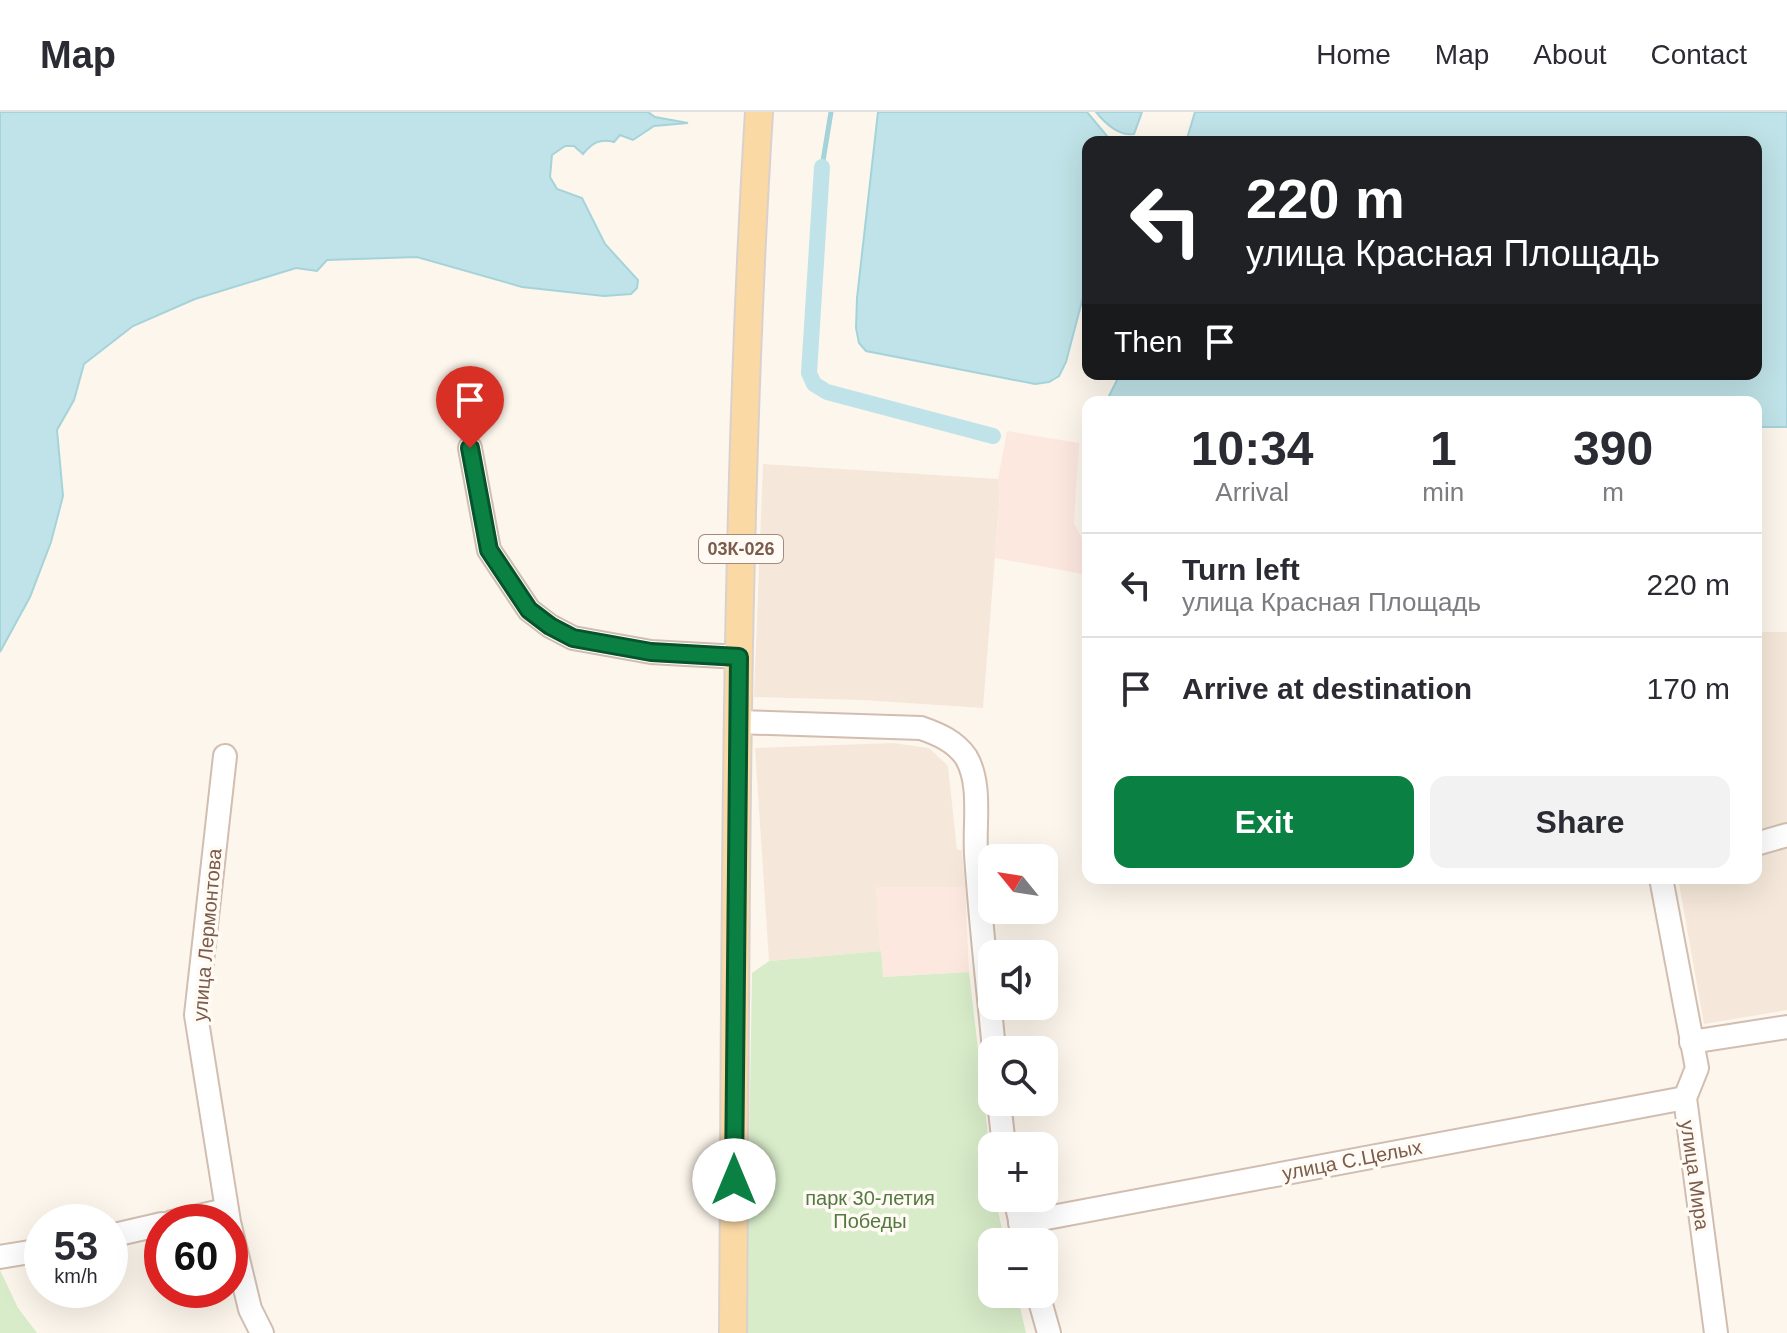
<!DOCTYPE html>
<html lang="en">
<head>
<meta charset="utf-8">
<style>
  :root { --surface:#fff; --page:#f2f2f3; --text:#2b2b33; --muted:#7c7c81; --line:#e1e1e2; --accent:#0b8043 }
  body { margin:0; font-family:Helvetica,sans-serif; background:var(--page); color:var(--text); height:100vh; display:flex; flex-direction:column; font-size:30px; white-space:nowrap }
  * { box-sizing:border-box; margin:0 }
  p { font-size:26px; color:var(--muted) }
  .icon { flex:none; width:44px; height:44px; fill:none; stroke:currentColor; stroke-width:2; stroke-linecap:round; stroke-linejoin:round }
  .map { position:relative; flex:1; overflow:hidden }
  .details { position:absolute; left:1082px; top:284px; width:680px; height:488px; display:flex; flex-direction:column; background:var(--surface); border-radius:16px; box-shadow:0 8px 32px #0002 }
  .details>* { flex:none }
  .top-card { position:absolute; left:1082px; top:24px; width:680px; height:244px; border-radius:16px; box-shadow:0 8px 32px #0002; background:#202124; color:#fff; overflow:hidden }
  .needle { width:52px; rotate:300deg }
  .fabs { position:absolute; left:978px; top:732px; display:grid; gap:16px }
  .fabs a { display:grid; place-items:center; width:80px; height:80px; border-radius:16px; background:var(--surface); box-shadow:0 8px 32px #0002; font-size:40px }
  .speed { position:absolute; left:24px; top:1092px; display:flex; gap:16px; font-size:40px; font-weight:700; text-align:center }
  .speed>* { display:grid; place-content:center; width:104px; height:104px; border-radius:50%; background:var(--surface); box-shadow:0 8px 32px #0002; line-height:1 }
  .speed small { font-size:20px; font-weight:400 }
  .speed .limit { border:12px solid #d22; background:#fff; color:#111 }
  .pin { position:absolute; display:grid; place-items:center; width:68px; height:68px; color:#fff; margin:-82px -34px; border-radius:50% 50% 50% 0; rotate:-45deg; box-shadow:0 0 8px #0007 }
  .pin .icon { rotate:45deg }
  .me { position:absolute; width:88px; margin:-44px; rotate:0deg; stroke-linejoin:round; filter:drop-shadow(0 0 6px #0008) }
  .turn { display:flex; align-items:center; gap:28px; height:168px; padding:0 32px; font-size:36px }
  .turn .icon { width:104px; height:104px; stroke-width:2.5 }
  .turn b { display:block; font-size:56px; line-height:68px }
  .then { display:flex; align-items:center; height:76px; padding:0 32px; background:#0003; gap:16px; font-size:30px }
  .eta { display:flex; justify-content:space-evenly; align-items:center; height:136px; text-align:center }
  .eta b { font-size:48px; font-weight:600; line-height:56px }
  .primary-button { display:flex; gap:16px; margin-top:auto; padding:16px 32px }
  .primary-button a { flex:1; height:92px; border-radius:16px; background:var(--accent); color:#fff; font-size:32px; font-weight:600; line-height:92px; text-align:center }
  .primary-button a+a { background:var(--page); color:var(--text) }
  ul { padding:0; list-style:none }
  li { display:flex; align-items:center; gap:24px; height:104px; padding:0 32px; border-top:2px solid var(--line) }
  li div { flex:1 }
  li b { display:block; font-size:30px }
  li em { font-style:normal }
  header { display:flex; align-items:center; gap:48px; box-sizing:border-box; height:112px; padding:0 40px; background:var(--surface); border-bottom:2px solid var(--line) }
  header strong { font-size:38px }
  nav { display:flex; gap:44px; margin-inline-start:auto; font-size:28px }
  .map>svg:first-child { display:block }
  .residential { fill:#f5e8da }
  .commercial { fill:#fde8e0 }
  .green { fill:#d8ecc9 }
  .water { fill:#bfe3e8; stroke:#a5d3da; stroke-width:2 }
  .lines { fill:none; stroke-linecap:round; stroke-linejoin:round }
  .stream { stroke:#a5d3da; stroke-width:5 }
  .canal { stroke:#bfe3e8; stroke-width:16 }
  .minor-casing { stroke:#d1beb0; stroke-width:26 }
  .major-casing { stroke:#dad1cd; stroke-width:30 }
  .minor { stroke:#fff; stroke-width:22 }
  .major { stroke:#fbd9a5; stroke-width:26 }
  .route-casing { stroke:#07532c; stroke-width:20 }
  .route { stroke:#0b8043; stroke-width:14 }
  .labels { text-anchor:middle; stroke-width:7; stroke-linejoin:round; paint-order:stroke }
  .shield { fill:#fffaf3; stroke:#a28b7f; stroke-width:2 }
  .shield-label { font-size:18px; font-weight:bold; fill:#7a5c4d }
  .street-label { font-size:20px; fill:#7a5c4d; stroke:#fffaf3 }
  .park-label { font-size:20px; fill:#537a41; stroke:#fffaf3 }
</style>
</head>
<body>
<header>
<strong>Map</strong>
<nav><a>Home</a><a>Map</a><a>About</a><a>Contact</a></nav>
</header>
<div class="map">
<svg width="1787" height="1221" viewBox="0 0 1787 1221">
  <rect width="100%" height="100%" fill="#fdf6ec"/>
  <g class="residential">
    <path d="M 763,352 L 998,367 L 1000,381 L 983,596 L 862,588 L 754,585 Z"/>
    <path d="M 1756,520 L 1787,520 L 1787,898 L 1704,912 L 1678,766 L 1756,766 Z"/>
    <path d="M 893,631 L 929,636 L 948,654 L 957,738 L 962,738 L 965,775 L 876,775 L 881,839 L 769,849 L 755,636 Z"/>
  </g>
  <g class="commercial">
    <path d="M 1007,319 L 1079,331 L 1074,411 L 1088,438 L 1088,463 L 995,446 L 1000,381 L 998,367 Z"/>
    <path d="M 876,775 L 965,775 L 969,860 L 882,865 Z"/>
  </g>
  <g class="green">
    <path d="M 881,839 L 883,865 L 969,860 L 992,1057 L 992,1086 L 995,1086 L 1005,1130 L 992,1130 L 992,1182 L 1017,1182 L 1026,1221 L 746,1221 L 752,861 L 769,849 Z"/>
    <path d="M 0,1158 L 18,1196 L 37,1221 L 0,1221 Z"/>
  </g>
  <g class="water">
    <path d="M 0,0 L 648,0 L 655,5 L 688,11 L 654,14 L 633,28 L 620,23 L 614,30 C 600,26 592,31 583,42 L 574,34 L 565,34 L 552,43 L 550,65 L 557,77 L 582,86 L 605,132 L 638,168 L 637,176 L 631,182 L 604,184 L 522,175 L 417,145 L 327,148 L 317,159 L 296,156 L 195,187 L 133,214 L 84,252 L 74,288 L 57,318 L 63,384 L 51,430 L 30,485 L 0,540 Z"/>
    <path d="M 878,0 L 1087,0 L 1112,30 L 1088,30 L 1088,166 L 1066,250 L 1059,264 L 1049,270 L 1035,272 L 866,239 L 859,231 L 856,216 L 857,186 Z"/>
    <path d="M 1096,0 L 1142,0 L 1134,22 C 1119,24 1105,11 1096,0 Z"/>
    <path d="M 1195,0 L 1787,0 L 1787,315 L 1756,315 L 1756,290 L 1106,290 L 1120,262 L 1756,262 L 1756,30 L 1186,30 Z"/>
  </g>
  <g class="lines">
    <path class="stream" d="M 822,55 L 831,0"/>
    <path class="canal" d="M 822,55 L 809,261 L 814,272 L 827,280 L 993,324"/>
    <g class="minor-casing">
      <g id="minor">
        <path d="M 470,336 L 489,438 L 529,498 L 550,514 L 573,526 L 651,540 L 739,545"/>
        <path d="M 737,610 L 921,616 C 938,622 955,629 966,645 C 982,672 974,712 976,742 C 980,807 988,873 994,938"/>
        <path d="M 225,644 L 196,903 L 229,1110"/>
        <path d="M 1756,732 L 1787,723"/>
        <path d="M 1661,766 L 1697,956 L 1685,986 L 1716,1221"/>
        <path d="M 1691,930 L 1787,915"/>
        <path d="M 999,990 L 1004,1034"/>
        <path d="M 1015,1086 L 1025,1130"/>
        <path d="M 172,1110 L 226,1098"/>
        <path d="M 1020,1111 L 1685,986"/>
        <path d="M 230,1114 L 250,1197 L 262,1221"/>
        <path d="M 110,1124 L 162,1112"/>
        <path d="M 0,1145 L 42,1138"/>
        <path d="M 1038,1182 L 1049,1221"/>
      </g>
    </g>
    <g class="major-casing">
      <path id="major" d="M 733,1221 C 736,814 734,406 759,0"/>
    </g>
    <use href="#minor" class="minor"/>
    <use href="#major" class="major"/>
  </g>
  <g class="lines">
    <g class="route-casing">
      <path id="route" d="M 470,336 L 489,438 L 529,498 L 550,514 L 573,526 L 651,540 L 739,545 L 734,1068"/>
    </g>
    <use href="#route" class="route"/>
  </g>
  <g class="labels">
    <rect class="shield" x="699" y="423" width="84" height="28" rx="6"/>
    <g class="shield-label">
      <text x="741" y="443">03К-026</text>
    </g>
    <g class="street-label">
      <text transform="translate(207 823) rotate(-85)" y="7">улица Лермонтова</text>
      <text transform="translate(1352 1048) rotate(-11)" y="7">улица С.Целых</text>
      <text transform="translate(1695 1063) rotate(82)" y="7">улица Мира</text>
    </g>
    <g class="park-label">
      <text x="870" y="1093">парк 30-летия<tspan x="870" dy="23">Победы</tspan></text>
    </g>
  </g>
</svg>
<div class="fabs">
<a><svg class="needle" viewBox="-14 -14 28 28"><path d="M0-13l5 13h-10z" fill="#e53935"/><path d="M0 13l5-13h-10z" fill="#7c7c81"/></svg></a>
<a><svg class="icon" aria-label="sound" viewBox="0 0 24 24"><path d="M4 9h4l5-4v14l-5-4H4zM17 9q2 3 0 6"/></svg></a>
<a><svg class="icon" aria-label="search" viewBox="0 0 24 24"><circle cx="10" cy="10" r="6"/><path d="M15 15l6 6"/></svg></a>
<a>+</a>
<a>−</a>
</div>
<div class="speed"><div>53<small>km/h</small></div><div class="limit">60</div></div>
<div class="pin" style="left:470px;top:336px;background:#d93025"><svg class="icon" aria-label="arrive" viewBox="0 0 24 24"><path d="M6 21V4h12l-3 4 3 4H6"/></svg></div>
<svg class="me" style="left:734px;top:1068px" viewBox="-20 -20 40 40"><circle r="19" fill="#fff"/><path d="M0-13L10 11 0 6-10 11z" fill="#0b8043"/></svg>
<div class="top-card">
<div class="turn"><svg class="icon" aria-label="left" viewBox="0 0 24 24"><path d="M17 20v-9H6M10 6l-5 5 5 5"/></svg><div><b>220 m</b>улица Красная Площадь</div></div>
<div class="then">Then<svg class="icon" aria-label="arrive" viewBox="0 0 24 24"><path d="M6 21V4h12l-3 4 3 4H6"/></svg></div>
</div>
<section class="details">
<div class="eta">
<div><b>10:34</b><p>Arrival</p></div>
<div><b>1</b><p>min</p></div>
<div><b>390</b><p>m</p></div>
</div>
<ul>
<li><svg class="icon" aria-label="left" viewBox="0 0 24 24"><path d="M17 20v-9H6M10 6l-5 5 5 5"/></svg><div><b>Turn left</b><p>улица Красная Площадь</p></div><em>220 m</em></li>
<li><svg class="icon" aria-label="arrive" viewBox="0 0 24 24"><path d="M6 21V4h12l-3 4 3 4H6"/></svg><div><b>Arrive at destination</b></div><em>170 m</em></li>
</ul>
<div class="primary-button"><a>Exit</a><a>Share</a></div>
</section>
</div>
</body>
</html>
